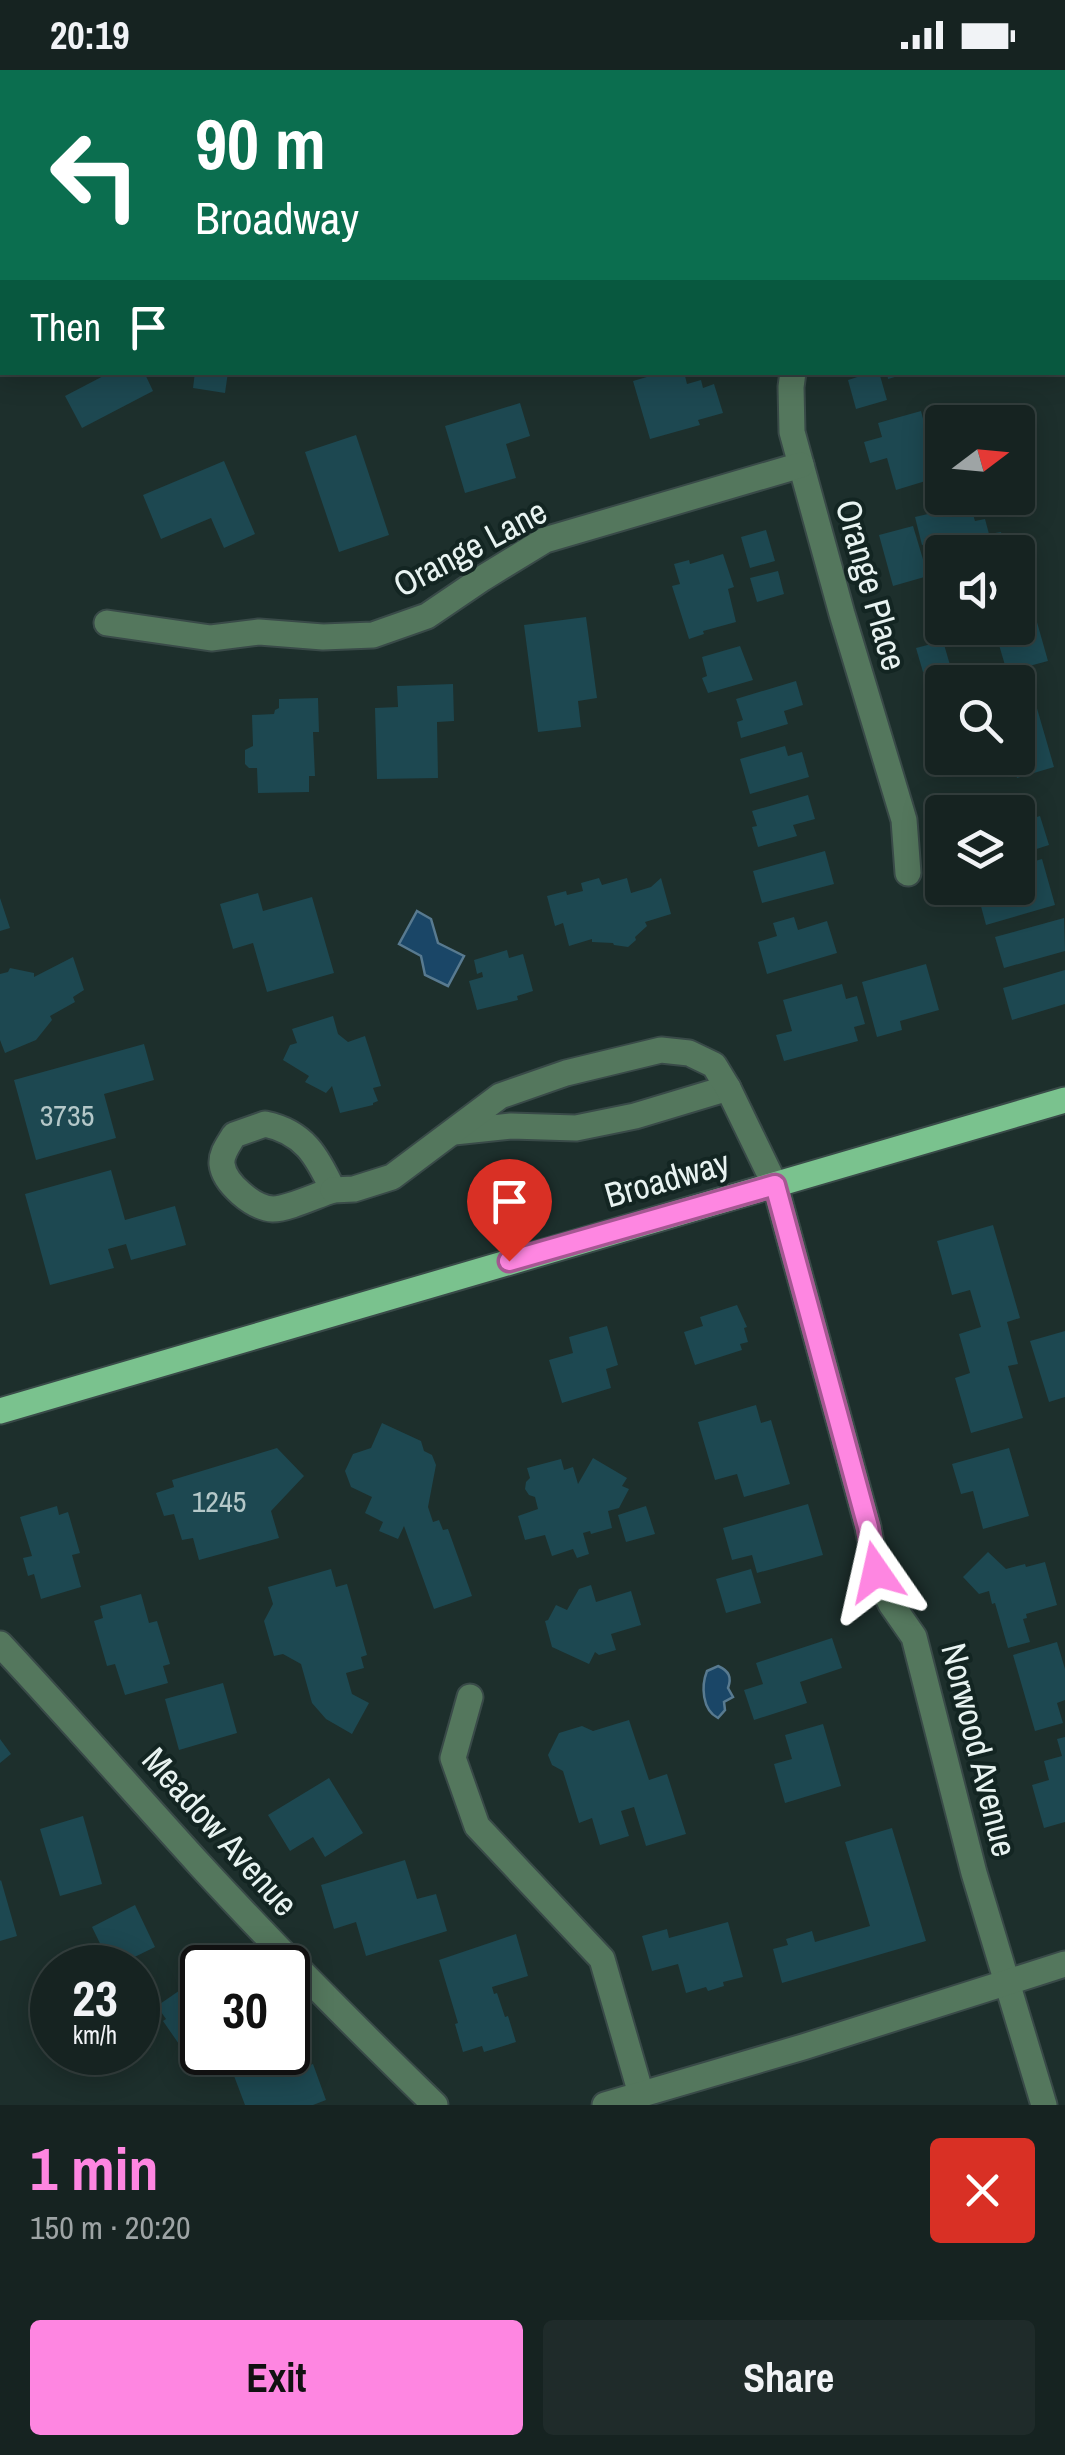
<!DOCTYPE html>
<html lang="en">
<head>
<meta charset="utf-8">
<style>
  :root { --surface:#162321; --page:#1f2b2a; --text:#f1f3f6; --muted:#9ea4a5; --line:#35403f; --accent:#fe86e1 }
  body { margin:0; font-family:"Archivo Narrow",sans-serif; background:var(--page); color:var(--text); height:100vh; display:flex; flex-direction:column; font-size:38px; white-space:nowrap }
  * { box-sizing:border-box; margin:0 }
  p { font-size:32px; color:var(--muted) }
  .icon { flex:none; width:55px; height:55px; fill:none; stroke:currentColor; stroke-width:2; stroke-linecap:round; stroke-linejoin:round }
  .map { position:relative; height:2035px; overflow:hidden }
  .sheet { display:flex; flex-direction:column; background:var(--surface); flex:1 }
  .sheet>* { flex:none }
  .guide { position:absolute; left:0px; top:0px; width:1065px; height:305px; box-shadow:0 5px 25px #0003,0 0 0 2px var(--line); background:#0b6e4f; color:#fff; overflow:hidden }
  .needle { width:65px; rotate:74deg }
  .fabs { position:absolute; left:925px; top:335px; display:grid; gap:20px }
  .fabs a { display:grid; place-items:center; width:110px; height:110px; border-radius:10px; background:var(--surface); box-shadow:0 5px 25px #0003,0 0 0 2px var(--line); font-size:50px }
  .speed { position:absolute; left:30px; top:1875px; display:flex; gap:20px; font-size:50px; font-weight:700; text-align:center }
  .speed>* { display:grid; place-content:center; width:130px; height:130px; border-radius:50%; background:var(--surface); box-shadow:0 5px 25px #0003,0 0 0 2px var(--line); line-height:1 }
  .speed small { font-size:25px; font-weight:400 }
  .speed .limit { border:5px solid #111; border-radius:15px; background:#fff; color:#111 }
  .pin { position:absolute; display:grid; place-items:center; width:85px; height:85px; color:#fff; margin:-102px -42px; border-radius:50% 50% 50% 0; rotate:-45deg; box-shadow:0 0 10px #0007 }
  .pin .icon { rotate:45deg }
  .me { position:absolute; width:110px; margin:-55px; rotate:349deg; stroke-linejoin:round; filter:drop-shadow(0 0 8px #0008) }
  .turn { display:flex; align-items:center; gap:35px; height:210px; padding:0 30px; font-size:45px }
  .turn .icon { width:130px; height:130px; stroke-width:2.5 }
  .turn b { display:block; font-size:70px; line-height:85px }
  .then { display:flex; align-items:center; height:95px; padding:0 30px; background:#0003; gap:20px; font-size:38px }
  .round { display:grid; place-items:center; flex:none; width:105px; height:105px; border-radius:10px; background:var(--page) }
  .headline { display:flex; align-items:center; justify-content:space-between; height:170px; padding:0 30px }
  h1 { font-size:60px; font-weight:700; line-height:75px; color:var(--accent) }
  .button { display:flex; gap:20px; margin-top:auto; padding:20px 30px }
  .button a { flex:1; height:115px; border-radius:10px; background:var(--accent); color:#111; font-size:40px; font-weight:700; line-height:115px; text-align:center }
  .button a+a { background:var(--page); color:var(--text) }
  .status { display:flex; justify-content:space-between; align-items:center; height:70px; padding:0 50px; background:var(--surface); direction:ltr }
  .status svg { height:28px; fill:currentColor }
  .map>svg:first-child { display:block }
  .water { fill:#1a4667; stroke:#587a90; stroke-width:2.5 }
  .building { fill:#1d4851 }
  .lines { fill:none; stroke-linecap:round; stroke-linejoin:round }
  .street-casing { stroke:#394a48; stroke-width:29 }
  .primary-casing { stroke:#394a48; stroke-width:29 }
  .street { stroke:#54775d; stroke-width:25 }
  .primary { stroke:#7ac28e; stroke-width:25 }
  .route-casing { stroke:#a55792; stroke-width:25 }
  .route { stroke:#fe86e1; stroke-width:18 }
  .labels { text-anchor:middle; stroke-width:8; stroke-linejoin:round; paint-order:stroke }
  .number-label { font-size:30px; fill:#b5c8c9 }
  .street-label { font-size:35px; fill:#e8f3f1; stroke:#132522 }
</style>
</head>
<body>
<div class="status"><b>20:19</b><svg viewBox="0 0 49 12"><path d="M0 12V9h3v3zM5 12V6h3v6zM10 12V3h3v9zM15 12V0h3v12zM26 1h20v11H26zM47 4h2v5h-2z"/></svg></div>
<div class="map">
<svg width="1065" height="2035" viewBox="0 0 1065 2035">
  <rect width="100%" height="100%" fill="#1d2f2c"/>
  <g class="water">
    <path d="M 417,841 L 431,849 L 438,873 L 464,886 L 448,916 L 425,905 L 421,886 L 399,874 Z"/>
    <path d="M 718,1596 C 729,1601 732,1607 728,1618 L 733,1627 L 724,1632 L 725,1640 L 718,1648 C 702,1640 701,1616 707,1601 Z"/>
  </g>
  <g class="building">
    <path d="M 111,302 L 144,302 L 153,321 L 82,358 L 65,326 Z"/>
    <path d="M 195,302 L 228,302 L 225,323 L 193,318 Z"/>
    <path d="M 664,302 L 684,302 L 687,314 L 701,310 L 703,318 L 714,314 L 723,343 L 698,350 L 700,355 L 650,369 L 633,311 Z"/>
    <path d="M 873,302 L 879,302 L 887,330 L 856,339 L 848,310 Z"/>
    <path d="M 887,302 L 919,302 L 920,304 L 906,307 L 905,304 L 888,309 Z"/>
    <path d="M 520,333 L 530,366 L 506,374 L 516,408 L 465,423 L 445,356 Z"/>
    <path d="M 921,341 L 927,364 L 938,361 L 942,376 L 942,406 L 896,420 L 887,388 L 870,393 L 864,372 L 882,367 L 878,353 Z"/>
    <path d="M 356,365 L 389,465 L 339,482 L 305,382 Z"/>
    <path d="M 224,391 L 255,464 L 224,478 L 211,448 L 161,469 L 143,425 Z"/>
    <path d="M 979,432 L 980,436 L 971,438 L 975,451 L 985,449 L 989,464 L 1001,462 L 1005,478 L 1010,477 L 1011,482 L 945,482 L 943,476 L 934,478 L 933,472 L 922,475 L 915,447 Z"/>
    <path d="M 913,456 L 928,506 L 893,516 L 879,465 Z"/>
    <path d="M 766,460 L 775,491 L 750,498 L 741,467 Z"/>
    <path d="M 723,484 L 734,517 L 728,519 L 736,552 L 703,561 L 704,564 L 689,569 L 672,516 L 680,514 L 674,494 L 689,490 L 690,494 Z"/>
    <path d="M 778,501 L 784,524 L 757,532 L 750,508 Z"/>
    <path d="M 1029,524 L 1048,591 L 1007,602 L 994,558 L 1018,558 L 1018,528 Z"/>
    <path d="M 586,547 L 597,628 L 578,631 L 581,657 L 538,662 L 524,555 Z"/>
    <path d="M 943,571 L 950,595 L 923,602 L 916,578 Z"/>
    <path d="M 740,576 L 753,610 L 708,623 L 702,608 L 707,606 L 702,587 Z"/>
    <path d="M 796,611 L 803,635 L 784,641 L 788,654 L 741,668 L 737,652 L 743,650 L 736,629 Z"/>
    <path d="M 453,614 L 454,651 L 437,652 L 438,708 L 377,709 L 375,638 L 398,637 L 397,616 Z"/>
    <path d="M 318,628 L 319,662 L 313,662 L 315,706 L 309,706 L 309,722 L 258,723 L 257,698 L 249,698 L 245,694 L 245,680 L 253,676 L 252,645 L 274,644 L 275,640 L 279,638 L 279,629 Z"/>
    <path d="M 1034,628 L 1054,697 L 1017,708 L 1012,690 L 991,695 L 989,688 L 1018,688 L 1018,633 Z"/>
    <path d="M 785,676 L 788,686 L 802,682 L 809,707 L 750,724 L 740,689 Z"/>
    <path d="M 808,725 L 815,749 L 793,755 L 797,766 L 758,777 L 752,757 L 757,756 L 752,741 Z"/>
    <path d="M 1023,737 L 1027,750 L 1040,746 L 1049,775 L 1018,785 L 1018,742 L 1008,741 Z"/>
    <path d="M 825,781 L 834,814 L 762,833 L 753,801 Z"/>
    <path d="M 1042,789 L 1055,835 L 986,855 L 978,825 L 1005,818 L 1018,818 L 1018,796 Z"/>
    <path d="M 599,808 L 602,815 L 627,808 L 631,823 L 651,817 L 661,808 L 671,844 L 645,852 L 647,856 L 635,867 L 636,870 L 628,877 L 614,875 L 613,873 L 592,872 L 592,869 L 569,876 L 563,853 L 555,856 L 547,826 L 566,821 L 567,825 L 583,821 L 581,813 Z"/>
    <path d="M 258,823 L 263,841 L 312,827 L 334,903 L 267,922 L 253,873 L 233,879 L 220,834 Z"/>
    <path d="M 0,828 L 10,858 L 0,861 Z"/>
    <path d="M 794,847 L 798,860 L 827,851 L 837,883 L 767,904 L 758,872 L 777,866 L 773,853 Z"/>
    <path d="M 1064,848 L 1065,881 L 1004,898 L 995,867 Z"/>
    <path d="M 507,880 L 509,888 L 523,884 L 533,921 L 517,926 L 518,930 L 477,940 L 469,911 L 483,907 L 482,902 L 477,904 L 474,890 Z"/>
    <path d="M 73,887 L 84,920 L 73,927 L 75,932 L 50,946 L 52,950 L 36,970 L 5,983 L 0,970 L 0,904 L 8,902 L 10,898 L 34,903 L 34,907 Z"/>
    <path d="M 926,894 L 939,940 L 900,951 L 902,960 L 877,967 L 862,912 Z"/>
    <path d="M 1065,900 L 1065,934 L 1012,950 L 1003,918 Z"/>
    <path d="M 842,914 L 846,929 L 857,926 L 865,954 L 854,957 L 858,971 L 784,991 L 776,965 L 792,961 L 783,930 Z"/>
    <path d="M 333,946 L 338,964 L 348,972 L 365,966 L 381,1016 L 373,1018 L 378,1031 L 373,1033 L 373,1035 L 340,1043 L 332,1016 L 326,1023 L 305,1012 L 309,1006 L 283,990 L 290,975 L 297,973 L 292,959 Z"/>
    <path d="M 144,974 L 154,1010 L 104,1024 L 116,1068 L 36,1090 L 14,1010 Z"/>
    <path d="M 111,1100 L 125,1150 L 175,1136 L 186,1175 L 131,1190 L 126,1174 L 108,1179 L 114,1198 L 50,1215 L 25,1124 Z"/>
    <path d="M 993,1155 L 1020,1248 L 1007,1252 L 1018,1294 L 1008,1296 L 1023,1348 L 971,1363 L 955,1308 L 970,1303 L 959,1264 L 981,1257 L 970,1220 L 952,1225 L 937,1171 Z"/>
    <path d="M 737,1235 L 747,1257 L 744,1258 L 748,1272 L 740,1274 L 742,1280 L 695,1295 L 684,1262 L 703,1256 L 700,1247 Z"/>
    <path d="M 607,1256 L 618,1295 L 606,1299 L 611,1318 L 562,1333 L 549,1290 L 573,1283 L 569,1267 Z"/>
    <path d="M 1065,1261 L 1065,1327 L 1049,1332 L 1030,1271 Z"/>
    <path d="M 756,1335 L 761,1353 L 771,1350 L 790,1414 L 744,1427 L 737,1404 L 715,1410 L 698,1352 Z"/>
    <path d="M 382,1353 L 421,1371 L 424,1381 L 432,1385 L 436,1395 L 428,1437 L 433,1452 L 439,1450 L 443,1460 L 448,1459 L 472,1526 L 434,1539 L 404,1456 L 398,1469 L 379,1461 L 383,1452 L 365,1443 L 372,1427 L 351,1417 L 345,1401 L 353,1384 L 371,1378 Z"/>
    <path d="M 277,1378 L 304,1406 L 271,1441 L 279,1468 L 199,1490 L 193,1468 L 182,1470 L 174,1444 L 164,1446 L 156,1423 L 174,1417 L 172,1410 Z"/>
    <path d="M 1009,1378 L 1029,1446 L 983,1459 L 973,1421 L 961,1424 L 952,1394 Z"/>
    <path d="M 593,1388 L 627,1408 L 622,1416 L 629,1419 L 619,1438 L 608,1441 L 612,1458 L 591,1464 L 590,1461 L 583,1463 L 589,1484 L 577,1488 L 573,1479 L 552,1486 L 545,1465 L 525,1470 L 518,1446 L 538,1439 L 535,1427 L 529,1425 L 525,1419 L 526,1412 L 530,1408 L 527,1398 L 561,1389 L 564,1400 L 573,1397 L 578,1414 Z"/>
    <path d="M 808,1434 L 823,1485 L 757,1503 L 752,1485 L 732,1490 L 723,1458 Z"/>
    <path d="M 57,1436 L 59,1445 L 68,1442 L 80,1483 L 72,1485 L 81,1517 L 41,1529 L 34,1504 L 28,1506 L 23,1488 L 32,1486 L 20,1447 Z"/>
    <path d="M 646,1436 L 655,1464 L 626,1472 L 618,1445 Z"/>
    <path d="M 988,1482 L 1006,1499 L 1025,1494 L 1026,1497 L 1045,1492 L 1057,1535 L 1026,1544 L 1027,1548 L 1023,1549 L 1030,1572 L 1008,1578 L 995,1533 L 992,1534 L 989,1521 L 979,1524 L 963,1507 Z"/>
    <path d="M 331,1499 L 336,1517 L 347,1514 L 367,1585 L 361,1587 L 364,1598 L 346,1603 L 352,1624 L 369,1633 L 352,1664 L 326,1649 L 312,1633 L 301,1594 L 283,1584 L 274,1586 L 264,1551 L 273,1534 L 268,1517 Z"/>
    <path d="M 751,1499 L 761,1533 L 726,1543 L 716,1509 Z"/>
    <path d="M 591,1515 L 596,1532 L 631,1521 L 641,1555 L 611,1564 L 616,1580 L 599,1585 L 595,1582 L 589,1594 L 552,1577 L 545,1551 L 548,1550 L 556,1535 L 567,1540 L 579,1519 Z"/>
    <path d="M 141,1524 L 149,1553 L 157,1551 L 170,1594 L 163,1596 L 168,1613 L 125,1625 L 115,1594 L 107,1596 L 94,1551 L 103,1548 L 100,1536 Z"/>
    <path d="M 832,1568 L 842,1598 L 800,1612 L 807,1633 L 754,1650 L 744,1620 L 763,1614 L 756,1593 Z"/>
    <path d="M 1057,1572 L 1065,1599 L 1065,1630 L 1057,1633 L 1063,1653 L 1035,1661 L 1013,1585 Z"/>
    <path d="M 223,1613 L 237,1663 L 179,1680 L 165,1629 Z"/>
    <path d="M 629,1650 L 649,1710 L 667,1704 L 686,1764 L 646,1776 L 634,1737 L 621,1741 L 629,1766 L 600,1775 L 592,1748 L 579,1753 L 563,1701 L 552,1695 L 548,1685 L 559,1663 L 582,1656 L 593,1661 Z"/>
    <path d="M 823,1654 L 841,1716 L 785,1733 L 774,1694 L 792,1689 L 785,1665 Z"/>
    <path d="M 1065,1667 L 1065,1752 L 1044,1758 L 1032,1715 L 1049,1710 L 1044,1691 L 1062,1686 L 1057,1669 Z"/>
    <path d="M 0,1669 L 11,1684 L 0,1693 Z"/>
    <path d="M 329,1708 L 363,1763 L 325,1787 L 313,1767 L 290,1781 L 268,1745 Z"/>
    <path d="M 83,1746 L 102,1814 L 60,1826 L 40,1759 Z"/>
    <path d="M 892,1758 L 926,1871 L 782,1913 L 773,1879 L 788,1875 L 786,1869 L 812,1861 L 815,1872 L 870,1856 L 845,1772 Z"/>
    <path d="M 405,1790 L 417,1829 L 436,1824 L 447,1861 L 366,1886 L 356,1852 L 334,1859 L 321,1815 Z"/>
    <path d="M 1,1810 L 17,1866 L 0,1871 L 0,1811 Z"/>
    <path d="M 135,1835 L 155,1877 L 112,1898 L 92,1857 Z"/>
    <path d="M 728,1852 L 743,1907 L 723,1912 L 724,1916 L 708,1921 L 706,1917 L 686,1923 L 678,1894 L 652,1901 L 642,1866 L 667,1859 L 669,1868 Z"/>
    <path d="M 516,1864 L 528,1906 L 492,1917 L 494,1924 L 497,1923 L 505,1947 L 508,1946 L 516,1972 L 484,1982 L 482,1976 L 463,1982 L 455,1954 L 458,1953 L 439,1890 Z"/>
    <path d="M 186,1916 L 202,1940 L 202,1982 L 190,1990 L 163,1951 L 166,1949 L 157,1936 Z"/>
    <path d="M 247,1982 L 280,1982 L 288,2003 L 313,1994 L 326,2030 L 313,2035 L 245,2035 L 228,1990 Z"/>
  </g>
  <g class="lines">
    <g class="street-casing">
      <g id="street">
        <path d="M 370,2 L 370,0"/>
        <path d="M 1062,87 L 1065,87"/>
        <path d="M 793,302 L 791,317 L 792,362 L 842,544 L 904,750 L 908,803"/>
        <path d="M 107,553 L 211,568 L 259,562 L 323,567 L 373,565 L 427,546 L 483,508 L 545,470 L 801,395"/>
        <path d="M 265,1054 C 304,1062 317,1086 333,1120 C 317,1125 288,1139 273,1139 C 253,1138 224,1113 222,1094 C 221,1083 229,1074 234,1065 Z"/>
        <path d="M 454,1062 L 511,1056 L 576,1058 L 635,1046 L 728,1018"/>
        <path d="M 333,1120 L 354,1119 L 392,1107 L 500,1026 L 566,1003 L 661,980 L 689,983 L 714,995 L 728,1018 L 775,1115 L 868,1457 L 876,1501 L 891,1534 L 914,1567 L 974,1803 L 1044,2035"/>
        <path d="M 0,1574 C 68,1647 133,1721 200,1795 C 276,1878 355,1957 435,2035"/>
        <path d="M 470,1627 L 453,1688 L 477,1756 L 602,1889 L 641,2024"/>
        <path d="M 605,2035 L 803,1977 L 1065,1894"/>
      </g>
    </g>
    <g class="primary-casing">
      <path id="primary" d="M 0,1341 L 1065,1030"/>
    </g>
    <use href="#street" class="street"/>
    <use href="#primary" class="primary"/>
  </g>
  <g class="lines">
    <g class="route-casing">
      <path id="route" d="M 509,1191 L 775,1115 L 868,1457 L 876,1502"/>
    </g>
    <use href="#route" class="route"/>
  </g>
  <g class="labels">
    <g class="number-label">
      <text x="67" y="1056">3735</text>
      <text x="219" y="1442">1245</text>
    </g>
    <g class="street-label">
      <text transform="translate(470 478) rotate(-28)" y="12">Orange Lane</text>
      <text transform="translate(871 515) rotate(74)" y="12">Orange Place</text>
      <text transform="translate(667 1109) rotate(-16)" y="12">Broadway</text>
      <text transform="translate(979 1680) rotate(76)" y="12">Norwood Avenue</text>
      <text transform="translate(220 1762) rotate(48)" y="12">Meadow Avenue</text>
    </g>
  </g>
</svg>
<div class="fabs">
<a><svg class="needle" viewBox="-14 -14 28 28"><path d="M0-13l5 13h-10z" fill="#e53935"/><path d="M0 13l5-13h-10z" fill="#9ea4a5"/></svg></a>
<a><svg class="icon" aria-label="sound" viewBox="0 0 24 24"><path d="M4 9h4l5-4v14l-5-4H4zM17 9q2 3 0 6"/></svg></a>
<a><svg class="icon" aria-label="search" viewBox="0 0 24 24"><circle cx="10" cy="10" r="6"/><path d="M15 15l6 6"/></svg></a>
<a><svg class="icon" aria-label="layers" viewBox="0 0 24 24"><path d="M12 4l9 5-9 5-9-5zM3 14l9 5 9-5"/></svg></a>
</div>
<div class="speed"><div>23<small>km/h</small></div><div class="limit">30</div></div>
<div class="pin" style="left:509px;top:1191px;background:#d93025"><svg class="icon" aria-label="arrive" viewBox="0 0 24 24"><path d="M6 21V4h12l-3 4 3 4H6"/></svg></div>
<svg class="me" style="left:876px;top:1502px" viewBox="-20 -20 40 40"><path d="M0-17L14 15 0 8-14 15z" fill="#fe86e1" stroke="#fff" stroke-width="4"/></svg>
<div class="guide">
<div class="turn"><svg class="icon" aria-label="left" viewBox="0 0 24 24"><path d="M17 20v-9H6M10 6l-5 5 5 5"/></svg><div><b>90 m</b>Broadway</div></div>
<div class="then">Then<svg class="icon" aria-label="arrive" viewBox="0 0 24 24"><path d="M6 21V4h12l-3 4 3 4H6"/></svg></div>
</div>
</div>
<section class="sheet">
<div class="headline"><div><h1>1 min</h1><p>150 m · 20:20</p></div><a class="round" style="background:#d93025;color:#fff"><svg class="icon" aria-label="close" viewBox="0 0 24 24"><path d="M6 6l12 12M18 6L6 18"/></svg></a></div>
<div class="button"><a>Exit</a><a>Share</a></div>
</section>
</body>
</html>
